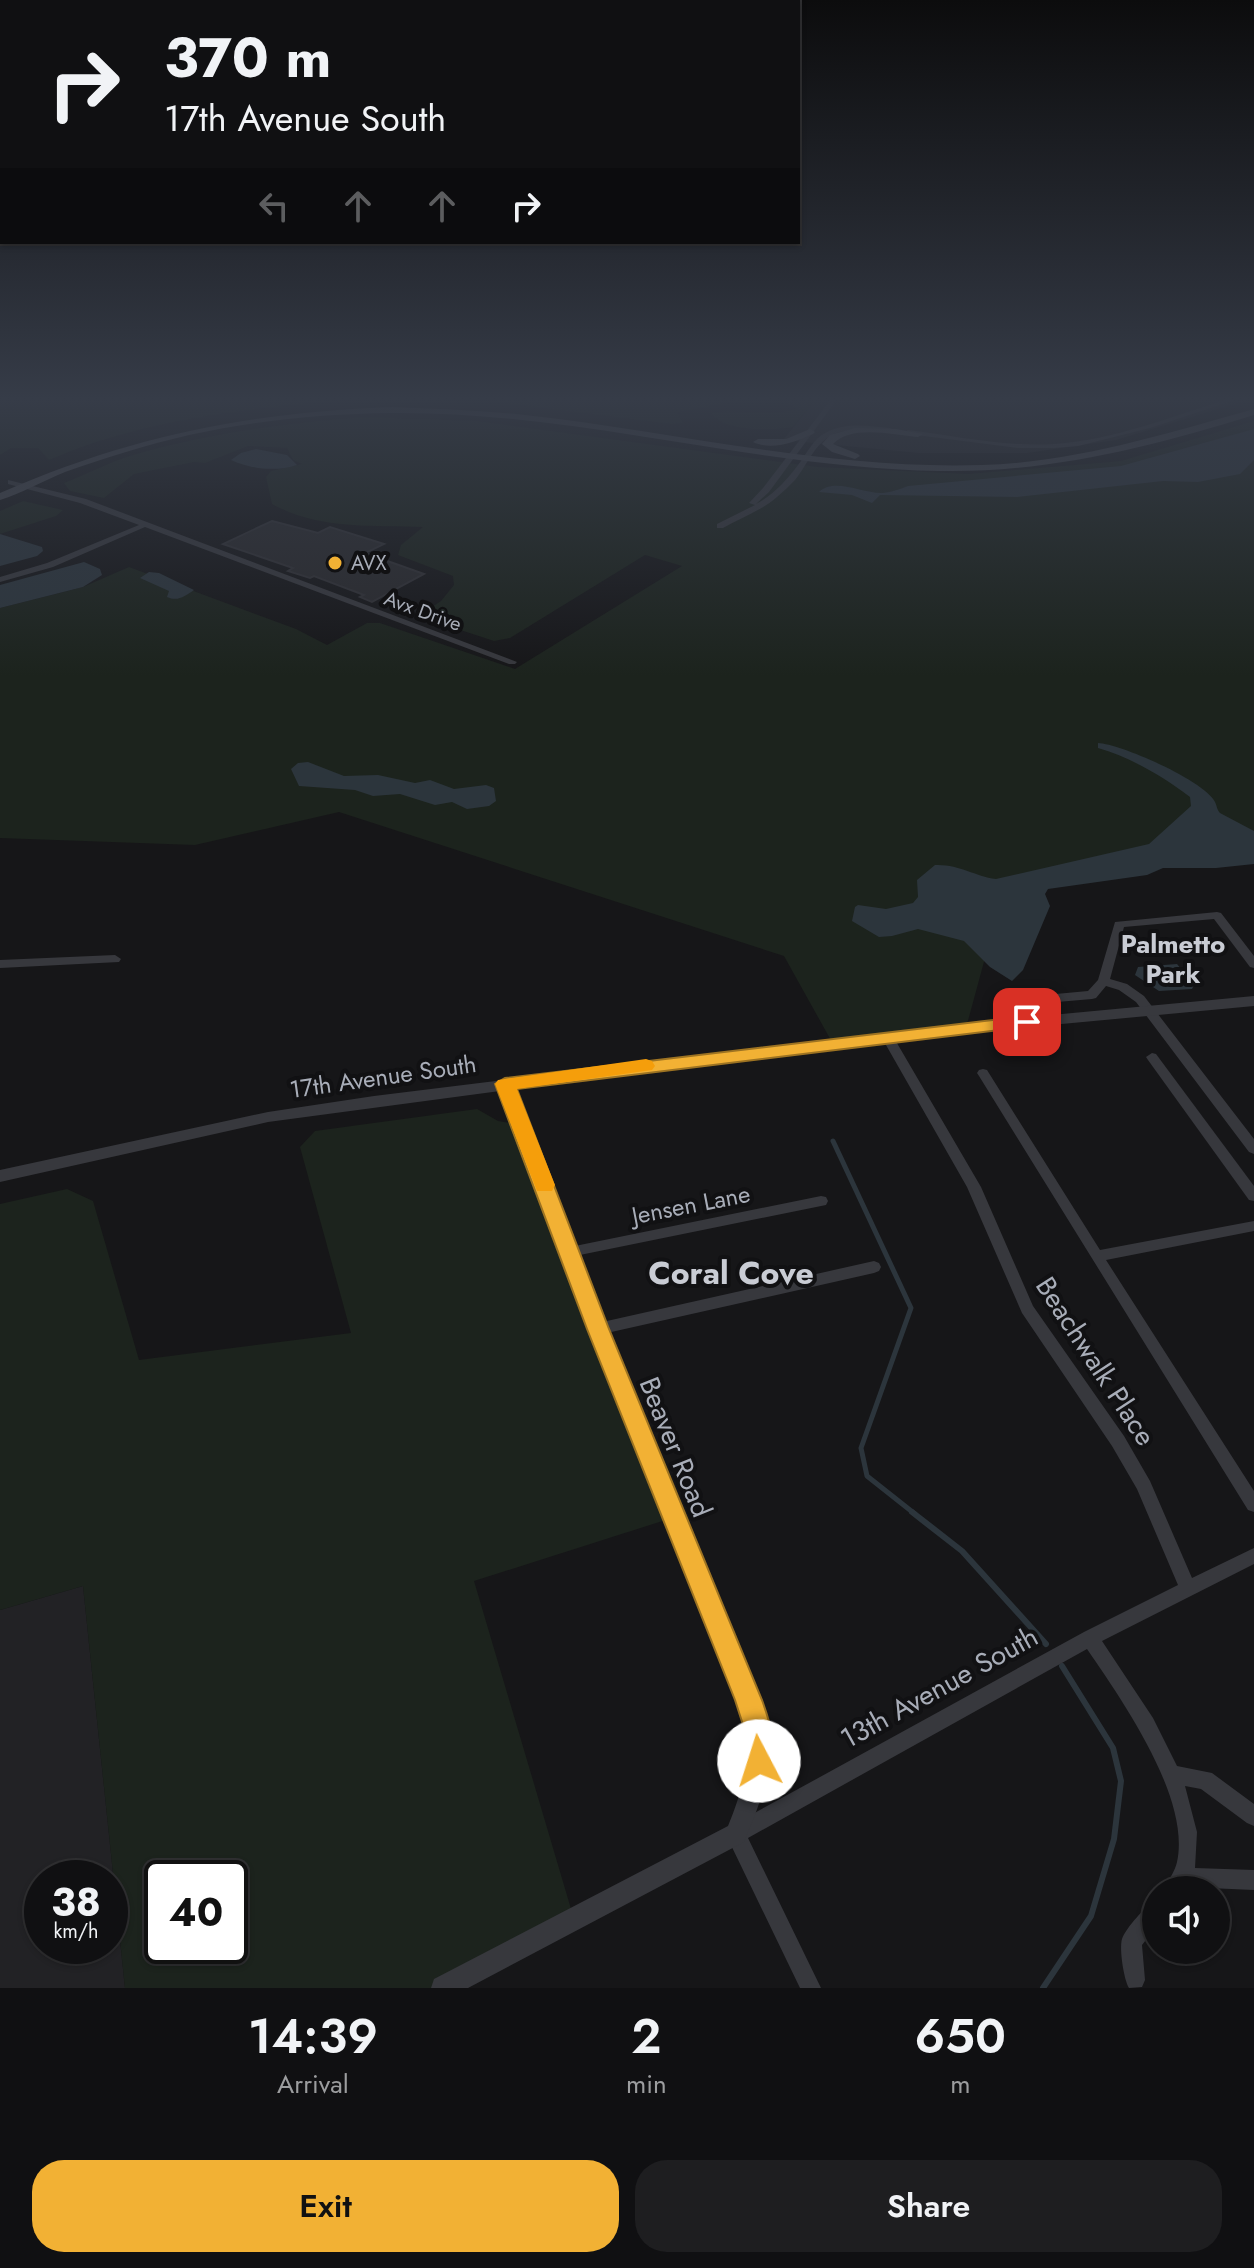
<!DOCTYPE html>
<html lang="en">
<head>
<meta charset="utf-8">
<style>
  :root { --surface:#101012; --page:#1e1e20; --text:#f1f3f6; --muted:#9c9d9f; --line:#303032; --accent:#f2b134 }
  body { margin:0; font-family:Jost,sans-serif; background:var(--page); color:var(--text); height:100vh; display:flex; flex-direction:column; font-size:30px; white-space:nowrap }
  * { box-sizing:border-box; margin:0 }
  p { font-size:26px; color:var(--muted) }
  .icon { flex:none; width:44px; height:44px; fill:none; stroke:currentColor; stroke-width:2; stroke-linecap:round; stroke-linejoin:round }
  .map { position:relative; height:1988px; overflow:hidden }
  .details { display:flex; flex-direction:column; background:var(--surface); flex:1 }
  .details>* { flex:none }
  .hud { position:absolute; left:0px; top:0px; width:800px; height:244px; box-shadow:0 2px 6px #0004,0 0 0 2px var(--line); background:#101012; color:var(--text); overflow:hidden }
  .tools { position:absolute; left:1142px; top:1876px; display:grid; gap:16px }
  .tools a { display:grid; place-items:center; width:88px; height:88px; border-radius:50%; background:var(--surface); box-shadow:0 2px 6px #0004,0 0 0 2px var(--line); font-size:40px }
  .speed { position:absolute; left:24px; top:1860px; display:flex; gap:16px; font-size:40px; font-weight:700; text-align:center }
  .speed>* { display:grid; place-content:center; width:104px; height:104px; border-radius:50%; background:var(--surface); box-shadow:0 2px 6px #0004,0 0 0 2px var(--line); line-height:1 }
  .speed small { font-size:20px; font-weight:400 }
  .speed .limit { border:4px solid #111; border-radius:12px; background:#fff; color:#111 }
  .pin { position:absolute; display:grid; place-items:center; width:68px; height:68px; color:#fff; margin:-34px; border-radius:16px; box-shadow:0 4px 12px #0006 }
  .me { position:absolute; width:88px; margin:-44px; rotate:355deg; stroke-linejoin:round; filter:drop-shadow(0 0 6px #0008) }
  .turn { display:flex; align-items:center; gap:28px; height:168px; padding:0 32px; font-size:36px }
  .turn .icon { width:104px; height:104px; stroke-width:2.5 }
  .turn b { display:block; font-size:56px; line-height:68px }
  .lanes { display:flex; align-items:center; height:76px; padding:0 32px; background:#0003; justify-content:center; gap:40px; direction:ltr }
  .lanes .off { opacity:.35 }
  .eta { display:flex; justify-content:space-evenly; align-items:center; height:136px; text-align:center }
  .eta b { font-size:48px; font-weight:600; line-height:56px }
  .button { display:flex; gap:16px; margin-top:auto; padding:16px 32px }
  .button a { flex:1; height:92px; border-radius:32px; background:var(--accent); color:#111; font-size:32px; font-weight:600; line-height:92px; text-align:center }
  .button a+a { background:var(--page); color:var(--text) }
  .map>svg:first-child { display:block }
  .built { fill:#222225; fill-rule:evenodd }
  .green { fill:#1c231d; fill-rule:evenodd }
  .water { fill:#2c353c }
  .lines { fill:none; stroke-linecap:round; stroke-linejoin:round }
  .stream-far1 { stroke:#2c353c; stroke-width:5 }
  .stream { stroke:#2c353c; stroke-width:6 }
  .building { fill:#29292c; stroke:#303034; stroke-width:2 }
  .minor { fill:#37383d; fill-rule:evenodd }
  .tertiary { fill:#37383d; fill-rule:evenodd }
  .secondary { fill:#45474d; fill-rule:evenodd }
  .route { fill:#f2b134; stroke:#9d7322; stroke-width:2 }
  .slow { fill:#f59e0b }
  .poi-dot { fill:#f2b134; stroke:#111113; stroke-width:3 }
  .labels { text-anchor:middle; stroke-width:8; stroke-linejoin:round; paint-order:stroke }
  .far-poi-label { font-size:20px; fill:#a8adb8; stroke:#111113; text-anchor:start }
  .far-street-label { font-size:20px; fill:#a8adb8; stroke:#111113 }
  .street-label { font-size:24px; fill:#a8adb8; stroke:#111113 }
  .neighbourhood-label { font-size:26px; font-weight:bold; fill:#c9ccd4; stroke:#111113 }
  .near-street-label { font-size:28px; fill:#a8adb8; stroke:#111113 }
  .near-neighbourhood-label { font-size:32px; font-weight:bold; fill:#c9ccd4; stroke:#111113 }
</style>
</head>
<body>
<div class="map">
<svg width="1254" height="1988" viewBox="0 0 1254 1988">
  <rect width="100%" height="100%" fill="#161618"/>
  <g class="built">
    <path d="M 817,398 L 1254,398 L 1116,440 L 1027,453 L 919,453 L 783,440 Z"/>
    <path d="M 83,1586 L 125,1988 L 0,1988 L 0,1610 ZM 42,1878 L 110,1878 L 110,1946 L 42,1946 Z"/>
  </g>
  <g class="green">
    <path d="M 0,398 L 459,398 C 431,406 370,399 337,401 C 244,408 134,422 49,460 L 38,448 L 11,448 L 0,455 Z"/>
    <path d="M 482,398 L 755,398 L 677,412 L 683,423 L 672,424 L 495,402 Z"/>
    <path d="M 782,398 L 817,398 L 793,427 C 772,431 724,432 711,413 C 740,408 768,418 796,409 Z"/>
    <path d="M 364,417 L 477,421 L 818,467 L 968,474 L 1121,461 L 1254,421 L 1254,847 L 1006,881 L 966,1028 L 833,1044 L 784,956 L 339,812 L 195,845 L 0,838 L 0,608 L 83,587 L 129,567 L 296,629 L 327,645 L 367,623 L 380,623 L 515,669 L 682,566 L 645,555 L 510,638 L 494,641 L 424,618 L 426,611 L 441,601 L 454,585 L 453,576 L 398,555 L 401,545 L 423,527 C 371,525 319,530 272,504 L 266,477 L 271,471 L 302,464 L 293,460 L 287,448 L 248,446 L 205,463 L 194,462 L 134,474 L 104,498 L 70,491 L 64,483 C 87,474 110,462 133,455 C 208,433 287,423 364,417 Z"/>
    <path d="M 23,501 L 63,510 L 56,516 L 0,534 L 0,511 Z"/>
    <path d="M 477,1109 L 498,1121 L 521,1125 L 675,1517 L 474,1581 L 574,1919 L 435,1988 L 125,1988 L 83,1586 L 0,1610 L 0,1204 L 67,1189 L 93,1201 L 139,1360 L 351,1333 L 300,1147 L 315,1131 ZM 162,1878 L 230,1878 L 230,1946 L 162,1946 Z"/>
  </g>
  <g class="water">
    <path d="M 1254,429 L 1254,460 L 1240,474 L 1198,482 L 1163,481 L 1017,497 L 880,495 L 872,503 L 852,495 L 819,492 C 835,477 863,494 883,493 C 891,492 901,489 908,486 L 1121,466 Z"/>
    <path d="M 256,449 L 287,455 L 297,465 C 276,472 250,469 231,460 L 241,453 Z"/>
    <path d="M 0,534 L 42,547 L 43,551 L 37,556 L 0,566 Z"/>
    <path d="M 84,562 L 100,569 L 102,575 L 83,587 L 0,608 L 0,585 Z"/>
    <path d="M 149,572 L 159,573 L 194,590 C 185,596 178,602 167,597 L 169,591 L 140,578 Z"/>
    <path d="M 1098,743 C 1121,744 1205,781 1215,802 C 1217,806 1217,810 1220,813 L 1254,831 L 1254,864 L 1216,868 L 1163,868 L 1147,875 L 1048,889 L 1045,894 L 1050,906 L 1023,970 L 1012,981 L 990,967 L 964,941 L 918,929 L 892,936 L 879,937 L 852,921 L 855,907 L 858,905 L 886,909 L 913,903 L 918,897 L 917,880 L 935,865 C 959,864 974,876 996,879 L 1149,844 L 1191,806 L 1190,797 C 1162,776 1132,758 1098,748 Z"/>
    <path d="M 308,762 L 344,776 L 378,775 L 415,783 L 430,780 L 454,789 L 486,785 L 494,788 L 496,801 L 489,806 L 467,809 L 452,802 L 435,805 L 400,794 L 373,796 L 355,790 L 299,786 L 291,769 L 298,763 Z"/>
    <path d="M 1177,964 L 1194,985 L 1192,989 L 1159,991 L 1135,975 L 1138,967 Z"/>
  </g>
  <g class="lines">
    <path class="stream-far1" d="M 833,1141 L 911,1308 L 861,1448 L 867,1476 L 915,1514"/>
    <g class="stream">
      <path d="M 912,1512 L 962,1551 L 1046,1644"/>
      <path d="M 1043,1988 L 1091,1916 L 1114,1839 L 1121,1781 L 1113,1748 L 1062,1666"/>
    </g>
  </g>
  <path class="building" d="M 272,521 L 318,533 L 330,527 L 384,544 L 365,553 L 424,574 L 372,602 L 360,597 L 364,595 L 314,576 L 310,578 L 288,571 L 293,568 L 223,544 Z"/>
  <g class="lines">
    <g class="minor">
      <path d="M 832,398 L 838,398 L 769,492 L 756,504 C 773,495 786,481 798,465 C 807,454 813,438 827,432 C 846,422 870,426 890,428 L 894,430 L 890,432 C 874,431 856,428 840,432 C 817,437 809,463 795,480 C 789,486 783,492 777,497 C 761,511 740,518 723,528 L 717,528 L 717,524 L 755,505 L 749,503 L 763,488 Z"/>
      <path d="M 1232,398 L 1241,398 L 1150,428 L 1078,446 L 1054,448 L 1018,448 L 908,434 L 904,432 L 908,430 C 956,436 1005,447 1054,444 C 1116,440 1174,415 1232,398 Z"/>
      <path d="M 8,480 L 86,499 L 517,662 L 515,664 L 509,664 L 145,527 L 53,567 L 0,582 L 0,577 L 47,563 L 139,525 L 80,503 L 8,484 Z"/>
      <path d="M 1217,912 L 1221,913 L 1254,956 L 1254,968 L 1250,967 L 1214,919 L 1124,927 L 1110,979 L 1127,984 L 1144,996 L 1254,1139 L 1254,1154 L 1249,1152 L 1136,1002 L 1119,990 L 1106,986 L 1096,998 L 1092,999 L 1034,1004 L 1028,1000 L 1034,996 L 1088,991 L 1098,980 L 1115,922 Z"/>
      <path d="M 115,955 L 121,959 L 119,962 L 0,968 L 0,960 Z"/>
      <path d="M 888,1034 L 894,1038 L 981,1187 L 1033,1306 L 1124,1436 L 1150,1481 L 1192,1578 L 1254,1548 L 1254,1564 L 1102,1641 L 1153,1718 L 1177,1766 L 1212,1773 L 1254,1804 L 1254,1826 L 1247,1823 L 1201,1789 L 1185,1786 L 1197,1832 L 1195,1868 L 1254,1870 L 1254,1890 L 1186,1887 L 1184,1890 L 1164,1890 C 1168,1881 1175,1871 1177,1862 C 1191,1798 1122,1700 1087,1649 L 748,1838 L 821,1988 L 800,1988 L 729,1841 L 726,1834 L 729,1827 L 1084,1632 L 1178,1585 L 1137,1489 L 1112,1446 L 1022,1313 L 967,1187 L 882,1038 Z"/>
      <path d="M 1152,1053 L 1156,1054 L 1254,1186 L 1254,1201 L 1249,1200 L 1148,1060 L 1146,1057 Z"/>
      <path d="M 983,1069 L 987,1070 L 1100,1250 L 1254,1221 L 1254,1231 L 1106,1260 L 1254,1491 L 1254,1512 L 1248,1510 L 979,1076 L 977,1073 L 979,1070 Z"/>
      <path d="M 821,1196 L 826,1197 L 828,1201 L 826,1205 L 570,1257 L 565,1256 L 563,1252 L 565,1248 L 570,1247 Z"/>
      <path d="M 874,1261 L 879,1263 L 881,1267 L 879,1271 L 874,1273 L 598,1335 L 593,1333 L 591,1329 L 593,1325 L 598,1323 Z"/>
      <path d="M 1156,1901 L 1156,1927 L 1142,1945 L 1145,1980 L 1142,1987 L 1129,1988 C 1124,1980 1119,1949 1122,1939 C 1126,1928 1146,1905 1156,1901 Z"/>
    </g>
    <path class="tertiary" d="M 1254,996 L 1254,1006 L 966,1033 L 514,1089 L 607,1329 L 760,1700 C 777,1759 767,1787 744,1842 L 468,1988 L 431,1988 L 434,1979 L 728,1826 C 747,1780 752,1749 738,1700 L 589,1329 L 500,1091 L 268,1122 L 0,1182 L 0,1170 L 268,1112 L 374,1096 L 966,1023 Z"/>
    <g class="secondary">
      <path d="M 392,407 C 437,409 481,410 525,415 C 678,432 828,470 982,465 C 1077,462 1164,434 1254,409 L 1254,415 C 1151,447 1048,473 940,471 C 755,468 576,411 391,413 C 303,414 211,425 126,452 C 105,458 85,465 65,472 C 43,481 22,493 0,500 L 0,493 C 134,435 247,413 392,407 Z"/>
      <path d="M 855,428 L 896,429 L 923,434 L 918,437 C 893,435 852,424 833,444 L 858,454 L 860,456 L 855,459 L 832,452 L 822,444 L 830,435 Z"/>
      <path d="M 810,429 L 815,432 L 813,434 C 795,442 772,451 753,442 L 758,439 L 786,439 Z"/>
    </g>
  </g>
  <linearGradient id="sky" x2="0" y2="1"><stop stop-color="#0c0c0d"/><stop offset="0.59" stop-color="#363c48"/><stop offset="1" stop-color="#363c48" stop-opacity="0"/></linearGradient>
  <rect width="1254" height="676" fill="url(#sky)"/>
  <path class="route" d="M 1027,1016 L 1033,1018 L 1036,1022 L 1033,1026 L 517,1089 L 609,1329 L 762,1700 C 770,1723 779,1747 769,1771 L 759,1775 L 749,1771 L 745,1761 L 745,1731 L 735,1700 L 587,1329 L 495,1084 L 505,1078 Z"/>
  <path class="slow" d="M 646,1059 L 652,1061 L 655,1066 L 652,1070 L 517,1089 L 555,1185 L 552,1191 L 537,1191 L 495,1084 L 498,1080 Z"/>
  <circle class="poi-dot" cx="335" cy="563" r="8"/>
  <g class="labels">
    <g class="far-poi-label">
      <text x="351" y="570">AVX</text>
    </g>
    <g class="far-street-label">
      <text transform="translate(423 611) rotate(20)" y="7">Avx Drive</text>
    </g>
    <g class="street-label">
      <text transform="translate(383 1077) rotate(-8)" y="8">17th Avenue South</text>
      <text transform="translate(691 1205) rotate(-11)" y="8">Jensen Lane</text>
    </g>
    <g class="neighbourhood-label">
      <text x="1173" y="953">Palmetto<tspan x="1173" dy="30">Park</tspan></text>
    </g>
    <g class="near-street-label">
      <text transform="translate(1096 1361) rotate(57)" y="10">Beachwalk Place</text>
      <text transform="translate(676 1447) rotate(68)" y="10">Beaver Road</text>
      <text transform="translate(939 1687) rotate(-29)" y="10">13th Avenue South</text>
    </g>
    <g class="near-neighbourhood-label">
      <text x="731" y="1284">Coral Cove</text>
    </g>
  </g>
</svg>
<div class="tools">
<a><svg class="icon" aria-label="sound" viewBox="0 0 24 24"><path d="M4 9h4l5-4v14l-5-4H4zM17 9q2 3 0 6"/></svg></a>
</div>
<div class="speed"><div>38<small>km/h</small></div><div class="limit">40</div></div>
<div class="pin" style="left:1027px;top:1022px;background:#d93025"><svg class="icon" aria-label="arrive" viewBox="0 0 24 24"><path d="M6 21V4h12l-3 4 3 4H6"/></svg></div>
<svg class="me" style="left:759px;top:1761px" viewBox="-20 -20 40 40"><circle r="19" fill="#fff"/><path d="M0-13L10 11 0 6-10 11z" fill="#f2b134"/></svg>
<div class="hud">
<div class="turn"><svg class="icon" aria-label="right" viewBox="0 0 24 24"><path d="M7 20v-9h11M14 6l5 5-5 5"/></svg><div><b>370 m</b>17th Avenue South</div></div>
<div class="lanes"><svg class="icon off" aria-label="left" viewBox="0 0 24 24"><path d="M17 20v-9H6M10 6l-5 5 5 5"/></svg><svg class="icon off" aria-label="ahead" viewBox="0 0 24 24"><path d="M12 20V5M6 11l6-6 6 6"/></svg><svg class="icon off" aria-label="ahead" viewBox="0 0 24 24"><path d="M12 20V5M6 11l6-6 6 6"/></svg><svg class="icon" aria-label="right" viewBox="0 0 24 24"><path d="M7 20v-9h11M14 6l5 5-5 5"/></svg></div>
</div>
</div>
<section class="details">
<div class="eta">
<div><b>14:39</b><p>Arrival</p></div>
<div><b>2</b><p>min</p></div>
<div><b>650</b><p>m</p></div>
</div>
<div class="button"><a>Exit</a><a>Share</a></div>
</section>
</body>
</html>
